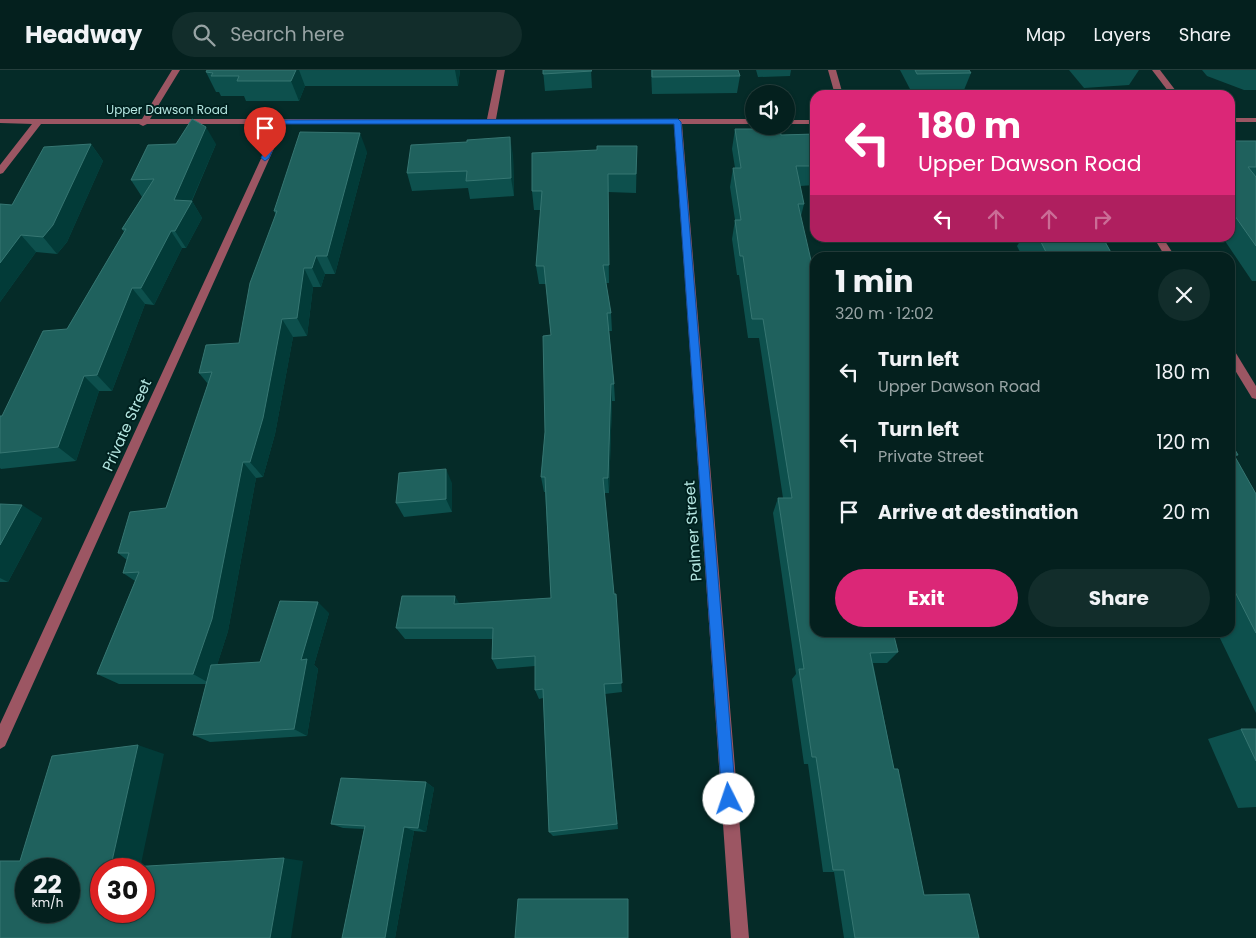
<!DOCTYPE html>
<html lang="en">
<head>
<meta charset="utf-8">
<style>
  :root { --surface:#04201e; --page:#122d2b; --text:#f1f3f6; --muted:#97a3a4; --line:#253e3c; --accent:#db2777 }
  body { margin:0; font-family:Poppins,sans-serif; background:var(--page); color:var(--text); height:100vh; display:flex; flex-direction:column; font-size:19px; white-space:nowrap }
  * { box-sizing:border-box; margin:0 }
  p { font-size:16px; color:var(--muted) }
  .icon { flex:none; width:28px; height:28px; fill:none; stroke:currentColor; stroke-width:2; stroke-linecap:round; stroke-linejoin:round }
  .map { position:relative; flex:1; overflow:hidden }
  .details { position:absolute; left:810px; top:182px; width:425px; height:385px; display:flex; flex-direction:column; background:var(--surface); border-radius:15px; box-shadow:0 1px 4px #0004,0 0 0 1px var(--line) }
  .details>* { flex:none }
  .banner { position:absolute; left:810px; top:20px; width:425px; height:152px; border-radius:15px; box-shadow:0 1px 4px #0004,0 0 0 1px var(--line); background:#db2777; color:#fff; overflow:hidden }
  .buttons { position:absolute; left:745px; top:15px; display:grid; gap:10px }
  .buttons a { display:grid; place-items:center; width:50px; height:50px; border-radius:50%; background:var(--surface); box-shadow:0 1px 4px #0004,0 0 0 1px var(--line); font-size:25px }
  .speed { position:absolute; left:15px; top:788px; display:flex; gap:10px; font-size:25px; font-weight:700; text-align:center }
  .speed>* { display:grid; place-content:center; width:65px; height:65px; border-radius:50%; background:var(--surface); box-shadow:0 1px 4px #0004,0 0 0 1px var(--line); line-height:1 }
  .speed small { font-size:12px; font-weight:400 }
  .speed .limit { border:8px solid #d22; background:#fff; color:#111 }
  .pin { position:absolute; display:grid; place-items:center; width:42px; height:42px; color:#fff; margin:-51px -21px; border-radius:50% 50% 50% 0; rotate:-45deg; box-shadow:0 0 5px #0007 }
  .pin .icon { rotate:45deg }
  .me { position:absolute; width:55px; margin:-28px; rotate:356deg; stroke-linejoin:round; filter:drop-shadow(0 0 4px #0008) }
  .turn { display:flex; align-items:center; gap:18px; height:105px; padding:0 25px; font-size:22px }
  .turn .icon { width:65px; height:65px; stroke-width:2.5 }
  .turn b { display:block; font-size:35px; line-height:42px }
  .lanes { display:flex; align-items:center; height:48px; padding:0 25px; background:#0003; justify-content:center; gap:25px; direction:ltr }
  .lanes .off { opacity:.35 }
  .round { display:grid; place-items:center; flex:none; width:52px; height:52px; border-radius:26px; background:var(--page) }
  .headline { display:flex; align-items:center; justify-content:space-between; height:85px; padding:0 25px }
  h1 { font-size:30px; font-weight:700; line-height:38px }
  .primary-button { display:flex; gap:10px; margin-top:auto; padding:10px 25px }
  .primary-button a { flex:1; height:58px; border-radius:30px; background:var(--accent); color:#fff; font-size:20px; font-weight:700; line-height:58px; text-align:center }
  .primary-button a+a { background:var(--page); color:var(--text) }
  ul { padding:0; list-style:none }
  li { display:flex; align-items:center; gap:15px; height:70px; padding:0 25px }
  li div { flex:1 }
  li b { display:block; font-size:19px }
  li em { font-style:normal }
  header { display:flex; align-items:center; gap:30px; box-sizing:border-box; height:70px; padding:0 25px; background:var(--surface); border-bottom:1px solid var(--line) }
  header strong { font-size:24px }
  nav { display:flex; gap:28px; margin-inline-start:auto; font-size:18px }
  .search { width:350px; height:45px; background:var(--page); display:flex; align-items:center; gap:12px; box-sizing:border-box; padding:0 18px; border-radius:28px; color:var(--muted); font-size:19px }
  .map>svg:first-child { display:block }
  .lines { fill:none; stroke-linecap:round; stroke-linejoin:round }
  .minor { fill:#9c5663; fill-rule:evenodd }
  .wall { fill:#0d504d }
  .shaded-wall { fill:#023b38 }
  .building { fill:#1f615d; stroke:#367672; fill-rule:evenodd }
  .route { fill:#1a73e8; stroke:#114b97 }
  .labels { text-anchor:middle; stroke-width:4; stroke-linejoin:round; paint-order:stroke }
  .far-street-label { font-size:12px; fill:#b5e7e2; stroke:#00211f }
  .street-label { font-size:15px; fill:#b5e7e2; stroke:#00211f }
</style>
</head>
<body>
<header>
<strong>Headway</strong>
<div class="search"><svg class="icon" aria-label="search" viewBox="0 0 24 24"><circle cx="10" cy="10" r="6"/><path d="M15 15l6 6"/></svg>Search here</div>
<nav><a>Map</a><a>Layers</a><a>Share</a></nav>
</header>
<div class="map">
<svg width="1256" height="868" viewBox="0 0 1256 868">
  <rect width="100%" height="100%" fill="#052b28"/>
  <g class="lines">
    <g class="minor">
      <path d="M 172,0 L 180,0 L 150,49 L 487,49 L 497,0 L 505,0 L 496,49 L 754,49 L 754,54 L 682,54 L 749,868 L 731,868 L 674,54 L 285,54 L 5,676 L 0,679 L 0,654 L 277,54 L 147,54 L 143,56 L 139,54 L 41,54 L 3,103 L 0,104 L 0,95 L 32,54 L 0,53 L 0,49 L 142,49 Z"/>
      <path d="M 828,0 L 836,0 L 843,25 L 835,25 Z"/>
      <path d="M 1152,0 L 1160,0 L 1179,25 L 1171,25 Z"/>
      <rect x="1230" y="48" width="26" height="4"/>
      <rect x="786" y="50" width="29" height="4"/>
      <path d="M 1154,168 L 1163,168 L 1176,188 L 1166,188 Z"/>
      <path d="M 1230,279 L 1234,280 L 1256,316 L 1256,329 L 1252,328 L 1230,292 Z"/>
    </g>
  </g>
  <g class="wall">
    <path d="M 207,0 L 460,0 L 458,16 L 305,16 L 299,31 L 246,31 L 244,26 L 221,26 L 219,22 L 216,22 L 206,2 Z"/>
    <path d="M 543,0 L 591,0 L 592,18 L 545,21 Z"/>
    <path d="M 651,0 L 738,0 L 740,6 L 737,23 L 652,24 Z"/>
    <path d="M 756,0 L 791,0 L 790,6 L 758,7 Z"/>
    <path d="M 900,0 L 969,0 L 971,3 L 964,20 L 911,21 Z"/>
    <path d="M 1069,0 L 1139,0 L 1129,15 L 1084,18 Z"/>
    <path d="M 1202,0 L 1256,0 L 1256,20 L 1244,20 L 1207,6 Z"/>
    <path d="M 735,59 L 781,65 L 815,64 L 815,115 L 800,116 L 804,134 L 801,146 L 815,562 L 898,582 L 887,593 L 873,593 L 894,699 L 924,825 L 979,868 L 844,868 L 834,802 L 823,802 L 808,694 L 804,694 L 792,609 L 796,604 L 773,443 L 778,428 L 783,428 L 759,268 L 748,268 L 739,205 L 737,205 L 732,169 L 735,150 L 730,117 L 733,98 L 735,98 L 732,79 Z"/>
    <path d="M 1230,71 L 1256,71 L 1256,211 L 1252,211 L 1223,168 L 1230,168 Z"/>
    <path d="M 467,72 L 513,85 L 514,126 L 470,129 L 468,118 L 412,121 L 407,103 Z"/>
    <path d="M 91,74 L 103,91 L 67,172 L 57,184 L 36,182 L 0,232 L 0,134 L 12,135 Z"/>
    <path d="M 216,74 L 192,131 L 202,148 L 186,178 L 182,178 L 154,235 L 145,234 L 112,321 L 99,321 L 76,391 L 1,399 L 0,398 L 0,346 L 2,346 L 67,259 L 124,162 L 122,159 L 142,127 L 131,110 Z"/>
    <path d="M 637,76 L 636,123 L 608,122 L 609,213 L 606,213 L 611,243 L 612,261 L 609,261 L 614,314 L 615,331 L 612,331 L 609,423 L 604,423 L 622,622 L 605,624 L 618,759 L 553,766 L 549,762 L 543,628 L 539,629 L 535,620 L 535,596 L 497,599 L 492,589 L 492,569 L 405,569 L 396,558 L 459,534 L 551,528 L 545,422 L 544,422 L 541,407 L 545,362 L 551,265 L 546,214 L 539,214 L 536,196 L 541,140 L 534,140 L 532,121 L 597,80 Z"/>
    <path d="M 367,82 L 335,204 L 325,204 L 321,217 L 313,217 L 307,266 L 293,267 L 275,364 L 263,407 L 256,408 L 228,561 L 217,595 L 260,592 L 329,543 L 314,595 L 318,599 L 307,666 L 210,672 L 193,665 L 206,614 L 119,614 L 97,604 L 135,511 L 123,503 L 127,490 L 118,483 L 166,438 L 208,314 L 199,303 L 239,273 L 276,145 L 274,141 Z"/>
    <path d="M 1022,168 L 1103,168 L 1114,188 L 1023,188 L 1017,176 Z"/>
    <path d="M 1230,371 L 1238,385 L 1235,387 L 1256,424 L 1256,643 L 1217,562 L 1230,562 Z"/>
    <path d="M 452,413 L 452,442 L 404,447 L 396,433 Z"/>
    <path d="M 0,434 L 42,448 L 8,512 L 0,512 Z"/>
    <path d="M 1241,659 L 1256,659 L 1256,737 L 1238,738 L 1208,669 Z"/>
    <path d="M 426,712 L 434,718 L 426,762 L 414,761 L 395,868 L 342,868 L 364,759 L 343,758 L 331,754 Z"/>
  </g>
  <g class="shaded-wall">
    <path d="M 296,0 L 299,0 L 305,16 L 299,31 L 291,11 Z"/>
    <path d="M 455,0 L 460,0 L 458,16 Z"/>
    <path d="M 206,57 L 216,74 L 191,132 L 192,131 L 202,148 L 186,178 L 175,161 L 174,130 Z"/>
    <path d="M 360,63 L 367,82 L 335,204 L 327,186 Z"/>
    <path d="M 510,67 L 513,85 L 514,126 L 511,108 Z"/>
    <path d="M 91,74 L 103,91 L 67,172 L 57,184 L 43,167 Z"/>
    <path d="M 171,161 L 182,178 L 154,235 L 141,218 Z"/>
    <path d="M 21,165 L 36,182 L 0,232 L 0,193 Z"/>
    <path d="M 316,186 L 325,204 L 321,217 L 312,198 Z"/>
    <path d="M 304,198 L 313,217 L 307,266 L 297,248 Z"/>
    <path d="M 132,218 L 145,234 L 112,321 L 97,305 Z"/>
    <path d="M 282,249 L 293,267 L 275,364 L 263,407 L 250,392 Z"/>
    <path d="M 84,306 L 99,321 L 76,391 L 58,377 Z"/>
    <path d="M 611,314 L 612,331 L 609,423 L 608,408 Z"/>
    <path d="M 243,392 L 256,408 L 228,561 L 211,614 L 193,604 Z"/>
    <path d="M 446,399 L 452,413 L 452,442 L 446,429 Z"/>
    <path d="M 22,435 L 42,448 L 8,512 L 0,508 L 0,475 Z"/>
    <path d="M 455,526 L 462,538 L 454,534 Z"/>
    <path d="M 318,532 L 329,543 L 314,595 L 318,599 L 307,666 L 294,659 L 301,590 Z"/>
    <path d="M 138,675 L 164,684 L 141,794 L 145,795 L 144,800 L 114,798 L 112,791 Z"/>
    <path d="M 426,712 L 434,718 L 426,762 L 418,758 Z"/>
    <path d="M 404,757 L 414,761 L 395,868 L 385,868 Z"/>
    <path d="M 284,788 L 303,791 L 291,868 L 270,868 Z"/>
  </g>
  <g class="building">
    <path d="M 207,0 L 296,0 L 291,11 L 237,11 L 239,6 L 211,6 L 213,3 L 206,2 Z"/>
    <path d="M 543,0 L 591,0 L 592,1 L 543,4 Z"/>
    <path d="M 652,0 L 738,0 L 740,6 L 652,7 Z"/>
    <path d="M 915,0 L 969,0 L 971,3 L 917,4 Z"/>
    <path d="M 192,49 L 206,57 L 174,130 L 192,131 L 175,161 L 171,161 L 141,218 L 132,218 L 97,305 L 84,306 L 58,377 L 0,383 L 0,346 L 2,346 L 43,261 L 67,259 L 126,159 L 122,159 L 154,109 L 131,110 L 148,75 L 176,74 Z"/>
    <path d="M 735,59 L 780,59 L 781,65 L 815,64 L 815,96 L 796,96 L 804,134 L 798,134 L 813,199 L 815,199 L 815,562 L 893,562 L 898,582 L 870,583 L 894,699 L 898,699 L 924,825 L 969,824 L 979,868 L 855,868 L 844,800 L 833,800 L 816,687 L 812,687 L 799,599 L 804,599 L 778,428 L 792,428 L 763,249 L 752,249 L 743,186 L 740,186 L 735,150 L 741,150 L 733,98 L 741,98 Z"/>
    <path d="M 300,62 L 360,63 L 327,186 L 316,186 L 312,198 L 304,198 L 297,248 L 282,249 L 263,348 L 250,392 L 243,392 L 212,549 L 193,604 L 97,604 L 139,502 L 123,503 L 129,483 L 118,483 L 130,442 L 166,438 L 212,302 L 199,303 L 206,275 L 239,273 L 250,213 L 277,141 L 274,141 Z"/>
    <path d="M 510,67 L 511,108 L 466,111 L 467,101 L 407,103 L 411,75 L 467,72 L 467,70 Z"/>
    <path d="M 1230,71 L 1256,71 L 1256,97 L 1248,97 L 1256,107 L 1256,176 L 1230,139 Z"/>
    <path d="M 91,74 L 53,155 L 43,167 L 21,165 L 0,193 L 0,134 L 12,135 L 44,77 Z"/>
    <path d="M 597,76 L 637,76 L 636,104 L 608,104 L 609,195 L 603,195 L 611,243 L 607,243 L 614,314 L 611,314 L 608,408 L 603,408 L 614,524 L 616,524 L 622,613 L 604,614 L 617,754 L 549,762 L 543,619 L 535,620 L 535,586 L 492,589 L 493,558 L 396,558 L 402,526 L 455,526 L 454,534 L 551,528 L 545,407 L 541,407 L 545,362 L 543,266 L 551,265 L 544,196 L 536,196 L 542,121 L 532,121 L 532,83 L 597,80 Z"/>
    <path d="M 1039,168 L 1103,168 L 1114,188 L 1049,188 Z"/>
    <path d="M 1230,371 L 1238,385 L 1234,385 L 1256,424 L 1256,563 L 1230,512 Z"/>
    <path d="M 446,399 L 446,429 L 396,433 L 399,403 Z"/>
    <path d="M 0,434 L 22,435 L 0,475 Z"/>
    <path d="M 280,531 L 318,532 L 301,590 L 307,589 L 294,659 L 193,665 L 211,595 L 260,592 Z"/>
    <path d="M 1241,659 L 1256,659 L 1256,691 Z"/>
    <path d="M 138,675 L 112,791 L 117,791 L 114,798 L 284,788 L 270,868 L 0,868 L 0,791 L 20,791 L 52,686 ZM 26,799 L 69,799 L 69,841 L 26,841 ZM 101,799 L 144,799 L 144,841 L 101,841 Z"/>
    <path d="M 341,708 L 426,712 L 418,758 L 404,757 L 385,868 L 342,868 L 365,756 L 331,754 Z"/>
    <path d="M 518,829 L 628,829 L 628,868 L 515,868 Z"/>
  </g>
  <path class="route" d="M 678,49 L 681,52 L 736,729 L 734,734 L 729,736 L 724,734 L 722,729 L 674,54 L 284,54 L 269,88 L 265,91 L 261,88 L 278,52 L 282,50 Z"/>
  <g class="labels">
    <g class="far-street-label">
      <text x="167" y="44">Upper Dawson Road</text>
    </g>
    <g class="street-label">
      <text transform="translate(127 355) rotate(-66)" y="5">Private Street</text>
      <text transform="translate(693 461) rotate(-94)" y="5">Palmer Street</text>
    </g>
  </g>
</svg>
<div class="buttons">
<a><svg class="icon" aria-label="sound" viewBox="0 0 24 24"><path d="M4 9h4l5-4v14l-5-4H4zM17 9q2 3 0 6"/></svg></a>
</div>
<div class="speed"><div>22<small>km/h</small></div><div class="limit">30</div></div>
<div class="pin" style="left:265px;top:88px;background:#d93025"><svg class="icon" aria-label="arrive" viewBox="0 0 24 24"><path d="M6 21V4h12l-3 4 3 4H6"/></svg></div>
<svg class="me" style="left:729px;top:729px" viewBox="-20 -20 40 40"><circle r="19" fill="#fff"/><path d="M0-13L10 11 0 6-10 11z" fill="#1a73e8"/></svg>
<div class="banner">
<div class="turn"><svg class="icon" aria-label="left" viewBox="0 0 24 24"><path d="M17 20v-9H6M10 6l-5 5 5 5"/></svg><div><b>180 m</b>Upper Dawson Road</div></div>
<div class="lanes"><svg class="icon" aria-label="left" viewBox="0 0 24 24"><path d="M17 20v-9H6M10 6l-5 5 5 5"/></svg><svg class="icon off" aria-label="ahead" viewBox="0 0 24 24"><path d="M12 20V5M6 11l6-6 6 6"/></svg><svg class="icon off" aria-label="ahead" viewBox="0 0 24 24"><path d="M12 20V5M6 11l6-6 6 6"/></svg><svg class="icon off" aria-label="right" viewBox="0 0 24 24"><path d="M7 20v-9h11M14 6l5 5-5 5"/></svg></div>
</div>
<section class="details">
<div class="headline"><div><h1>1 min</h1><p>320 m · 12:02</p></div><a class="round"><svg class="icon" aria-label="close" viewBox="0 0 24 24"><path d="M6 6l12 12M18 6L6 18"/></svg></a></div>
<ul>
<li><svg class="icon" aria-label="left" viewBox="0 0 24 24"><path d="M17 20v-9H6M10 6l-5 5 5 5"/></svg><div><b>Turn left</b><p>Upper Dawson Road</p></div><em>180 m</em></li>
<li><svg class="icon" aria-label="left" viewBox="0 0 24 24"><path d="M17 20v-9H6M10 6l-5 5 5 5"/></svg><div><b>Turn left</b><p>Private Street</p></div><em>120 m</em></li>
<li><svg class="icon" aria-label="arrive" viewBox="0 0 24 24"><path d="M6 21V4h12l-3 4 3 4H6"/></svg><div><b>Arrive at destination</b></div><em>20 m</em></li>
</ul>
<div class="primary-button"><a>Exit</a><a>Share</a></div>
</section>
</div>
</body>
</html>
